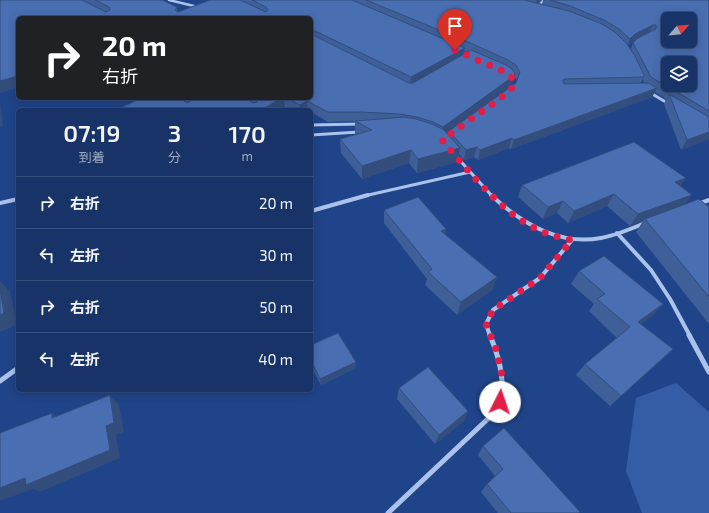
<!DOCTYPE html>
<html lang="ja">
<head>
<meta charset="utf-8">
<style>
  :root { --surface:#183367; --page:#213b6d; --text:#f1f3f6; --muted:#9faac0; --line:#364e7b }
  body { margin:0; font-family:"Exo 2","Noto Sans JP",sans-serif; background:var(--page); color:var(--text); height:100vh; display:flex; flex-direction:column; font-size:15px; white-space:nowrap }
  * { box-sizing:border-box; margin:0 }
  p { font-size:13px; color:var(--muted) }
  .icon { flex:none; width:22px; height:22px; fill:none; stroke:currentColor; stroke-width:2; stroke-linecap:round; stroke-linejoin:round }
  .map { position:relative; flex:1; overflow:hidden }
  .sheet { position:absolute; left:16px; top:108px; width:297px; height:284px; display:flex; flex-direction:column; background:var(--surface); border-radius:6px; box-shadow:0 2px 10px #0003,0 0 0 1px var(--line) }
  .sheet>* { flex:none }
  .hud { position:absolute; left:16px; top:16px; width:297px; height:84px; border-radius:6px; box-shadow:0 2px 10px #0003,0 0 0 1px var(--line); background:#202124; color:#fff; overflow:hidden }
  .needle { width:26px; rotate:63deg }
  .buttons { position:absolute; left:661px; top:12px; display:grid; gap:8px }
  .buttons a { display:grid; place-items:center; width:36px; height:36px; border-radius:6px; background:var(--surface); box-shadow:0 2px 10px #0003,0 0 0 1px var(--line); font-size:20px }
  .pin { position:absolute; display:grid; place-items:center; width:34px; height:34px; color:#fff; margin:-41px -17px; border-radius:50% 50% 50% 0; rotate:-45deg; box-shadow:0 0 4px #0007 }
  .pin .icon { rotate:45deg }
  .me { position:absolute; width:44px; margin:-22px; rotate:4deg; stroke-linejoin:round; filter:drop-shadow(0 0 3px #0008) }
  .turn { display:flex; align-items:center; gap:14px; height:84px; padding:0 20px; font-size:18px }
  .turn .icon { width:52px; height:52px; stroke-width:2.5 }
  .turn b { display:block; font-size:28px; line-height:34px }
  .eta { display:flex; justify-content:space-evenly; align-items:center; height:68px; text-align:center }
  .eta b { font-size:24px; font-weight:600; line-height:28px }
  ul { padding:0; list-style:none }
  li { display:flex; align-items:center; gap:12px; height:52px; padding:0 20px; border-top:1px solid var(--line) }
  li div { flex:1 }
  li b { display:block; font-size:15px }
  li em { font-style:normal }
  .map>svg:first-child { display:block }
  .green { fill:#345da6 }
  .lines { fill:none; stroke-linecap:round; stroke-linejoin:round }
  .street-far3 { stroke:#abc2eb; stroke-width:2.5 }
  .street-far2 { stroke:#abc2eb; stroke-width:3 }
  .street-far1 { stroke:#abc2eb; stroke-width:4 }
  .street { stroke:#abc2eb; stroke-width:5 }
  .wall { fill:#3f5f98; fill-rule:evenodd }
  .shaded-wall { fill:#334d7c }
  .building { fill:#496eb1; stroke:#334d7c; fill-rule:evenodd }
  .route { stroke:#e11d48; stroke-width:7; stroke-dasharray:0 12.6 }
</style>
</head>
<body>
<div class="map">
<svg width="709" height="513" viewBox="0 0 709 513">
  <rect width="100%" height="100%" fill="#204489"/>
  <path class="green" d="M 676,383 L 709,412 L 709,513 L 642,513 L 626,471 L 636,398 Z"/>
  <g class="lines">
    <g class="street-far3">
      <path d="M 169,0 L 198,7"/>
      <path d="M 537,7 L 544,0"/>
    </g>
    <g class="street-far2">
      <path d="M 649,92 L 669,104"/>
      <path d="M 311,125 L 360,124"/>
      <path d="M 311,135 L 359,132"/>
      <path d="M 455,155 L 492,196"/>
      <path d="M 364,196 L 470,172"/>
    </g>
    <g class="street-far1">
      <path d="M 491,195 C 521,223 559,246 601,238 C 617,235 631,229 645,223"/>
      <path d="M 0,203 L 18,199"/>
      <path d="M 698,204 L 709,200"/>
      <path d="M 311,211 L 368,195"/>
      <path d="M 617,233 L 651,270 L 670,299 L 690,336"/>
      <path d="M 490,336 L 486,324 L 493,310 L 540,278 L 572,240"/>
    </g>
    <g class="street">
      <path d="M 689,335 L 709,372"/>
      <path d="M 0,381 L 18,368"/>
      <path d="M 388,513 L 492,415 C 510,391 500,360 490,335"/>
    </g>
  </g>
  <g class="wall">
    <path d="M 0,0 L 162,0 L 177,7 L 178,12 L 210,0 L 541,0 L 538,3 L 542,4 L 543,0 L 709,0 L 709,139 L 681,150 L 664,104 L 666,99 L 655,92 L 652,97 L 511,149 L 509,148 L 478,160 L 474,157 L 464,160 L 459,154 L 457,162 L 417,173 L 409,163 L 362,179 L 341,153 L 340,139 L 355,135 L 355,121 L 356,121 L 328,122 L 311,112 L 311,110 L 291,110 L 285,107 L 116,110 L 184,101 L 182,98 L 311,98 L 18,18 L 18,87 L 0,93 ZM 636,40 L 633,43 L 631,49 L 628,46 L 631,43 ZM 464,51 L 468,52 L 463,55 ZM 514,76 L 517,80 L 516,83 L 509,87 L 512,83 ZM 643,79 L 644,83 L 641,83 Z"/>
    <path d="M 522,185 L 680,186 L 685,204 L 709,207 L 709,324 L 636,232 L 643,221 L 630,226 L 607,206 L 568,223 L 557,213 L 543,219 L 518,197 Z"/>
    <path d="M 384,210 L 446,229 L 445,234 L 497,277 L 492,290 L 457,315 L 425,285 L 427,279 L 384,223 Z"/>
    <path d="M 579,271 L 663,304 L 652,316 L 641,324 L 673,349 L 610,406 L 576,375 L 585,364 L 617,338 L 589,311 L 594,304 L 571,284 Z"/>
    <path d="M 311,345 L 356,368 L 321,385 L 311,366 Z"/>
    <path d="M 399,388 L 468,411 L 464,421 L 435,444 L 397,399 Z"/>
    <path d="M 483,446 L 578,513 L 498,513 L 481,492 L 487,484 L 495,476 L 478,455 Z"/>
  </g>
  <g class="shaded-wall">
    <path d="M 537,0 L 541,0 L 535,6 Z"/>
    <path d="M 653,25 L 649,34 L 631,43 L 626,48 L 630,39 L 635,34 Z"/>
    <path d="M 465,48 L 463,57 L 410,87 L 411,77 Z"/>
    <path d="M 515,74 L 512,83 L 509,88 L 449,131 L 448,132 L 441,137 L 443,127 Z"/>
    <path d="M 18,76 L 18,87 L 0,93 L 0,81 Z"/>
    <path d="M 657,88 L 652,97 L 511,149 L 514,140 Z"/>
    <path d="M 282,98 L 284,98 L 285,107 L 279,110 L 261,110 Z"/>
    <path d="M 307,101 L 308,110 L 300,110 L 300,105 Z"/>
    <path d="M 0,103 L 3,126 L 0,127 Z"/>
    <path d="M 709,132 L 709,139 L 681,150 L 687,140 Z"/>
    <path d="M 512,138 L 509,148 L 478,160 L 480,150 Z"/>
    <path d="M 477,147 L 474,157 L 464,160 L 466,150 Z"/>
    <path d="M 460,148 L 457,162 L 417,173 L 418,159 Z"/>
    <path d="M 411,150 L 409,163 L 362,179 L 362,166 Z"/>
    <path d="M 686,178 L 678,190 L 675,182 Z"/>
    <path d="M 614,194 L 607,206 L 568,223 L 574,211 Z"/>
    <path d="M 692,195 L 683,207 L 645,219 L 643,221 L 630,226 L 638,214 Z"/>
    <path d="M 563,201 L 557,213 L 543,219 L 548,207 Z"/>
    <path d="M 446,229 L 443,243 L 441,231 Z"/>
    <path d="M 497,277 L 492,290 L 457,315 L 461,302 Z"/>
    <path d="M 0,281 L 10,292 L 17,325 L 0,332 Z"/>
    <path d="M 663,304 L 652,316 L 628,334 L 638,322 Z"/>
    <path d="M 673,349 L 661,361 L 610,406 L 621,396 Z"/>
    <path d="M 356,362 L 356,368 L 321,385 L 320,379 Z"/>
    <path d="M 110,395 L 119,405 L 124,432 L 116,435 L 120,458 L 40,492 L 33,489 L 0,501 L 0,488 L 25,478 L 106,426 Z"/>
    <path d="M 468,411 L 464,421 L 435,444 L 439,435 Z"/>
    <path d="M 52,413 L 64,423 L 52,418 Z"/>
  </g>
  <g class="building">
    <path d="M 0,0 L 82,0 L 106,12 L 110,10 L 109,7 L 95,0 L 162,0 L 177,7 L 175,10 L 178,12 L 210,0 L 240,0 L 266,12 L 268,10 L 266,7 L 252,0 L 352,0 L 465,48 L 411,77 L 311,29 L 311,18 L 18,18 L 18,76 L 0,81 Z"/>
    <path d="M 366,0 L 524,0 L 569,11 L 602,24 L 616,33 L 627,44 L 635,56 L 644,75 L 644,77 L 565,79 L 563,80 L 564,84 L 648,83 L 657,88 L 514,140 L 512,138 L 480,150 L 477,147 L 466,150 L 449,131 L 516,83 L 520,72 L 516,65 L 508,60 L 473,44 Z"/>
    <path d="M 550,0 L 709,0 L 709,111 L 651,77 L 633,43 L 638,38 L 656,29 L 656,25 L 653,25 L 635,34 L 630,39 L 619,29 L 604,20 L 570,6 ZM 668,19 L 690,19 L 690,41 L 668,41 ZM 668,63 L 690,63 L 690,85 L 668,85 Z"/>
    <path d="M 311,34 L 409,83 L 413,83 L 471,50 L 506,65 L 512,69 L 515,74 L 511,78 L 443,127 L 433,122 L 417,117 L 399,114 L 361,112 L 328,112 L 307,101 L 300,105 L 286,98 L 311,98 Z"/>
    <path d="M 669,94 L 709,117 L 709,132 L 687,140 Z"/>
    <path d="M 141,98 L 180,98 L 187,103 L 191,101 L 189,98 L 245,98 L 253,103 L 257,102 L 256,98 L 282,98 L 261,110 L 116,110 Z"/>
    <path d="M 405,117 L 416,119 L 432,124 L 444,130 L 460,148 L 418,159 L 411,150 L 362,166 L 340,139 L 372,130 L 355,121 Z"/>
    <path d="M 634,142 L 686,178 L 675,182 L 692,195 L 638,214 L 614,194 L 574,211 L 563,201 L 548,207 L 522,185 Z"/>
    <path d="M 418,197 L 446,229 L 441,231 L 497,277 L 461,302 L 428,272 L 432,269 L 384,210 Z"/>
    <path d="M 699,199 L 709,207 L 709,297 L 645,219 Z"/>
    <path d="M 604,256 L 663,304 L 638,322 L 673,349 L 621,396 L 585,364 L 630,327 L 597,299 L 605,294 L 579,271 Z"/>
    <path d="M 0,289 L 4,313 L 0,315 Z"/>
    <path d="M 338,333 L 356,362 L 320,379 L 311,361 L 311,345 Z"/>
    <path d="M 428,367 L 468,411 L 439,435 L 399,388 Z"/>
    <path d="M 110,395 L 114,423 L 106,426 L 110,450 L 26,485 L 25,478 L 0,488 L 0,433 L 52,413 L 52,418 Z"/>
    <path d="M 504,428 L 580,512 L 578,513 L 511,513 L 487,484 L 503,469 L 483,446 Z"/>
  </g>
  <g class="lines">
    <path class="route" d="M 455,50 L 505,72 C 510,76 515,79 514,86 L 502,97 L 442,140 C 466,168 496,206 529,225 C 542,233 557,237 572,240 L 540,278 L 493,310 L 486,324 L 497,352 L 502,376 L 500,402"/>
  </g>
</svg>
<div class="buttons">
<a><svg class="needle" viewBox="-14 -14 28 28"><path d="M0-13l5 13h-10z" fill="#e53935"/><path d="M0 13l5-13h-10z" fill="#9faac0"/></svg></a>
<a><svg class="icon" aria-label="layers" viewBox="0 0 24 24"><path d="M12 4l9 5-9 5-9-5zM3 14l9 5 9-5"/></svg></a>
</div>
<div class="pin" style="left:455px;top:50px;background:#d93025"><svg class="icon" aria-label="arrive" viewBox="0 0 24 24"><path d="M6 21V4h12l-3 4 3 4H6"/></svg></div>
<svg class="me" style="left:500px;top:402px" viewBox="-20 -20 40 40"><circle r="19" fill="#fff"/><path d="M0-13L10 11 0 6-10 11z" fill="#e11d48"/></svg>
<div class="hud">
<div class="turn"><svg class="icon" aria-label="right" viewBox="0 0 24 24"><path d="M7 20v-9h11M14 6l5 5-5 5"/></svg><div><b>20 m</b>右折</div></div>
</div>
<section class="sheet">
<div class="eta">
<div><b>07:19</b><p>到着</p></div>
<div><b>3</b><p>分</p></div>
<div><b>170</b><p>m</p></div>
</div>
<ul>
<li><svg class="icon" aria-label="right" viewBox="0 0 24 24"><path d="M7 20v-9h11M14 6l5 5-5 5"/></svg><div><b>右折</b></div><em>20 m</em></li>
<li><svg class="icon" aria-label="left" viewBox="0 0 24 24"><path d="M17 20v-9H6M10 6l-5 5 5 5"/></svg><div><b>左折</b></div><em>30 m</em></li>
<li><svg class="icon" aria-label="right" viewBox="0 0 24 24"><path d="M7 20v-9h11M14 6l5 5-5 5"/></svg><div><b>右折</b></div><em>50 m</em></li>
<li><svg class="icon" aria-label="left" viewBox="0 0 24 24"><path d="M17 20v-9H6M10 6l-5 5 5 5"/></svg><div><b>左折</b></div><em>40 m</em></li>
</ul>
</section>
</div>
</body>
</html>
